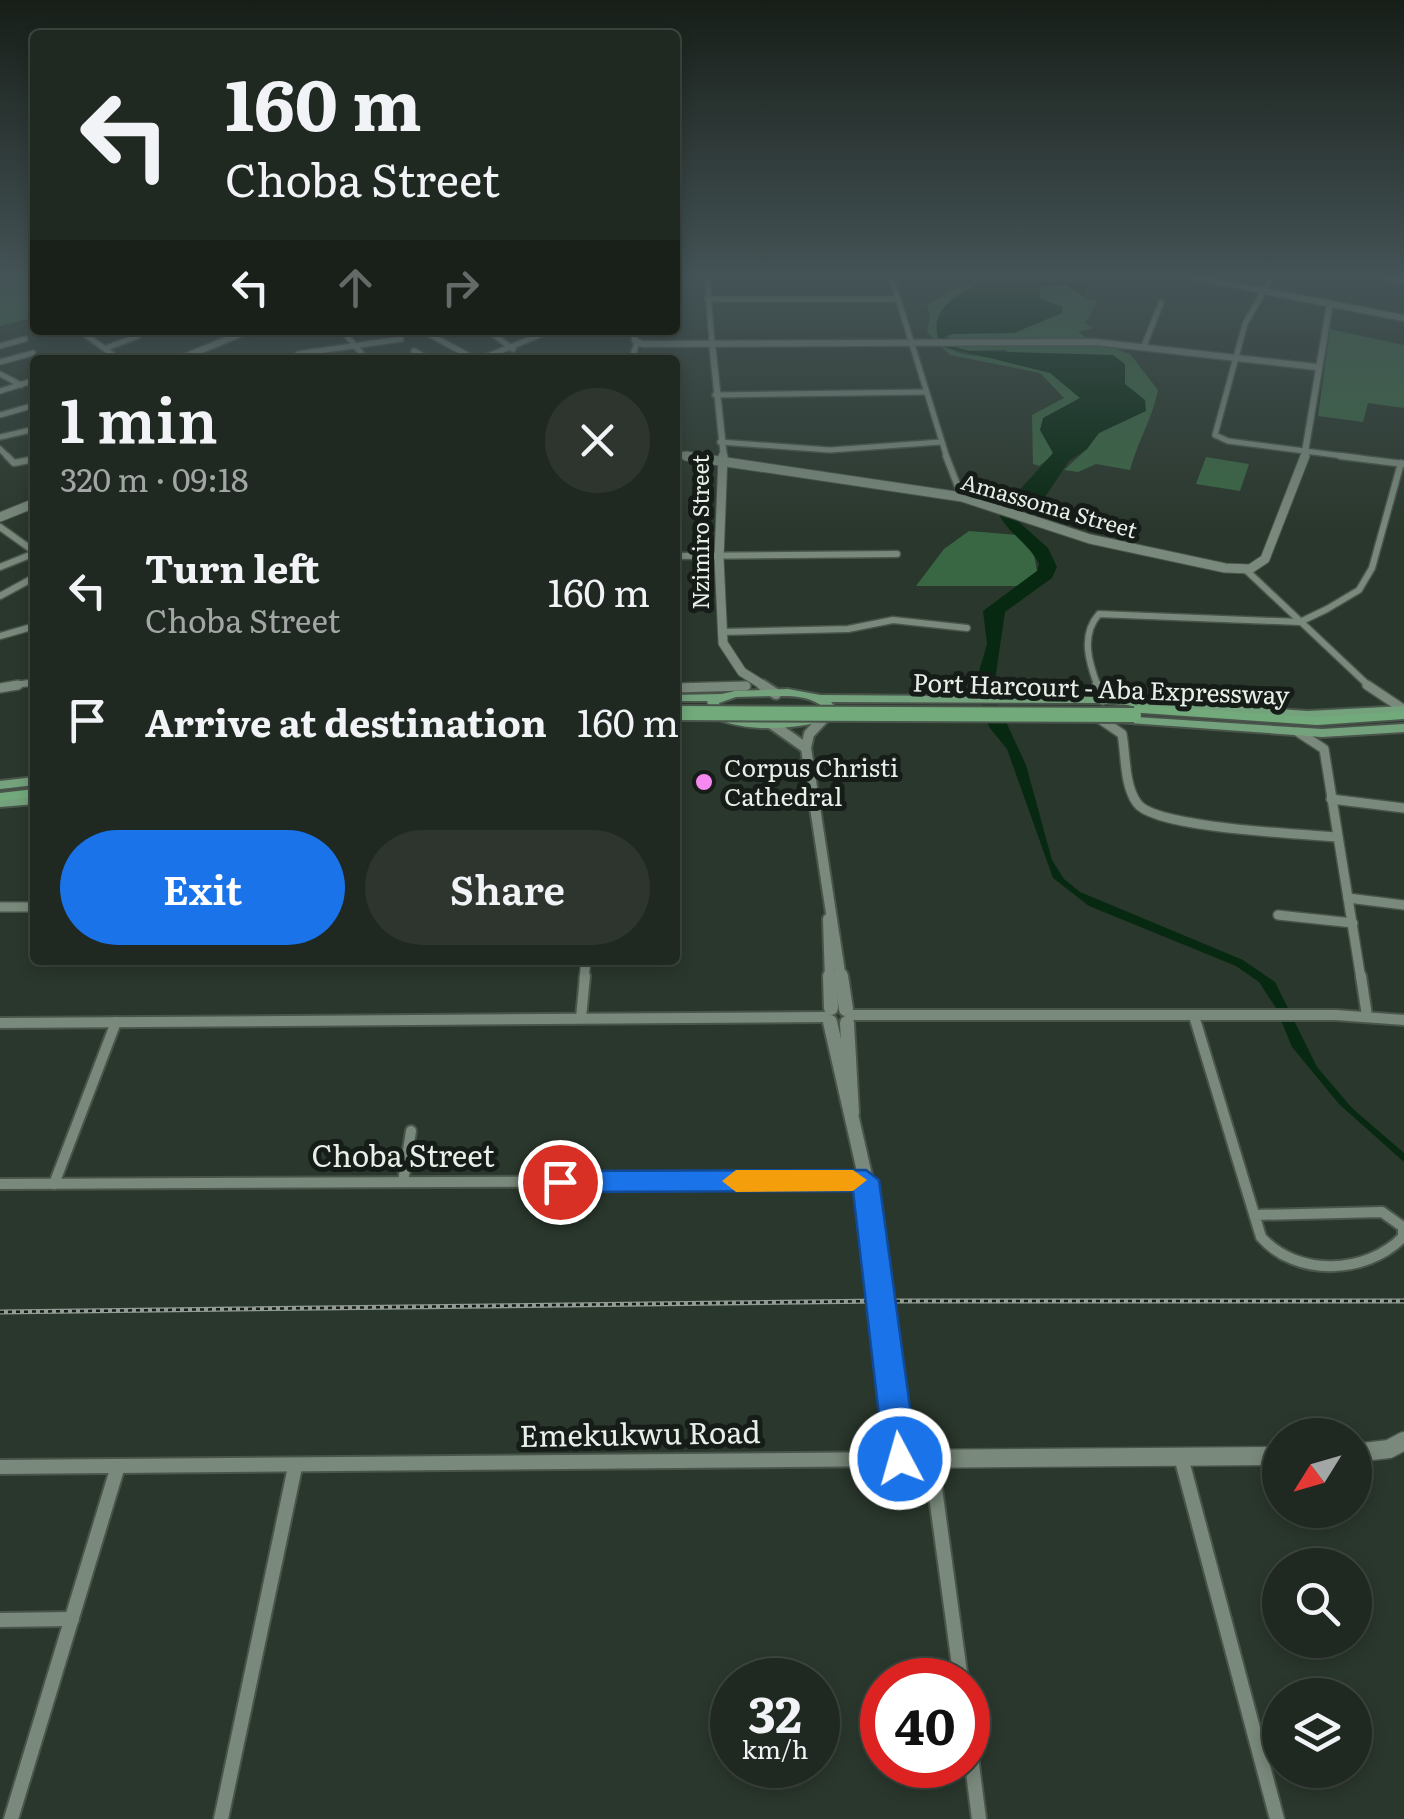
<!DOCTYPE html>
<html lang="en">
<head>
<meta charset="utf-8">
<style>
  :root { --surface:#202921; --page:#2d352e; --text:#f1f3f6; --muted:#a2a6a5; --line:#3d453f; --accent:#1a73e8 }
  body { margin:0; font-family:Literata,serif; background:var(--page); color:var(--text); height:100vh; display:flex; flex-direction:column; font-size:38px; white-space:nowrap }
  * { box-sizing:border-box; margin:0 }
  p { font-size:32px; color:var(--muted) }
  .icon { flex:none; width:55px; height:55px; fill:none; stroke:currentColor; stroke-width:2; stroke-linecap:round; stroke-linejoin:round }
  .map { position:relative; flex:1; overflow:hidden }
  .details { position:absolute; left:30px; top:355px; width:650px; height:610px; display:flex; flex-direction:column; background:var(--surface); border-radius:10px; box-shadow:0 5px 15px #0003,0 0 0 2px var(--line) }
  .details>* { flex:none }
  .top-card { position:absolute; left:30px; top:30px; width:650px; height:305px; border-radius:10px; box-shadow:0 5px 15px #0003,0 0 0 2px var(--line); background:#202921; color:var(--text); overflow:hidden }
  .needle { width:65px; rotate:233deg }
  .controls { position:absolute; left:1262px; top:1418px; display:grid; gap:20px }
  .controls a { display:grid; place-items:center; width:110px; height:110px; border-radius:50%; background:var(--surface); box-shadow:0 5px 15px #0003,0 0 0 2px var(--line); font-size:50px }
  .speed { position:absolute; left:710px; top:1658px; display:flex; gap:20px; font-size:50px; font-weight:700; text-align:center }
  .speed>* { display:grid; place-content:center; width:130px; height:130px; border-radius:50%; background:var(--surface); box-shadow:0 5px 15px #0003,0 0 0 2px var(--line); line-height:1 }
  .speed small { font-size:25px; font-weight:400 }
  .speed .limit { border:15px solid #d22; background:#fff; color:#111 }
  .pin { position:absolute; display:grid; place-items:center; width:85px; height:85px; color:#fff; margin:-42px; border:5px solid #fff; border-radius:50%; box-shadow:0 2px 10px #0007 }
  .me { position:absolute; width:110px; margin:-55px; rotate:354deg; stroke-linejoin:round; filter:drop-shadow(0 0 8px #0008) }
  .turn { display:flex; align-items:center; gap:35px; height:210px; padding:0 30px; font-size:45px }
  .turn .icon { width:130px; height:130px; stroke-width:2.5 }
  .turn b { display:block; font-size:70px; line-height:85px }
  .lanes { display:flex; align-items:center; height:95px; padding:0 30px; background:#0003; justify-content:center; gap:50px; direction:ltr }
  .lanes .off { opacity:.35 }
  .round { display:grid; place-items:center; flex:none; width:105px; height:105px; border-radius:52px; background:var(--page) }
  .summary { display:flex; align-items:center; justify-content:space-between; height:170px; padding:0 30px }
  h1 { font-size:60px; font-weight:600; line-height:75px }
  .button { display:flex; gap:20px; margin-top:auto; padding:20px 30px }
  .button a { flex:1; height:115px; border-radius:60px; background:var(--accent); color:#fff; font-size:40px; font-weight:600; line-height:115px; text-align:center }
  .button a+a { background:var(--page); color:var(--text) }
  ul { padding:0; list-style:none }
  li { display:flex; align-items:center; gap:30px; height:130px; padding:0 30px }
  li div { flex:1 }
  li b { display:block; font-size:38px }
  li em { font-style:normal }
  .map>svg:first-child { display:block }
  .green { fill:#3a6743 }
  .water { fill:#082911 }
  .lines { fill:none; stroke-linecap:round; stroke-linejoin:round }
  .minor-far4-casing { stroke:#49544b; stroke-width:8 }
  .minor-far3-casing { stroke:#49544b; stroke-width:9 }
  .minor-far2-casing { stroke:#49544b; stroke-width:12 }
  .minor-far1-casing { stroke:#49544b; stroke-width:14 }
  .minor-casing { stroke:#49544b; stroke-width:18 }
  .tertiary-far4-casing { stroke:#49544b; stroke-width:9 }
  .tertiary-far3-casing { stroke:#49544b; stroke-width:11 }
  .tertiary-far2-casing { stroke:#49544b; stroke-width:14 }
  .tertiary-far1-casing { stroke:#49544b; stroke-width:18 }
  .tertiary-casing { stroke:#49544b; stroke-width:21 }
  .primary-casing { stroke:#49544b; stroke-width:4 }
  .trunk-casing { stroke:#49544b; stroke-width:4 }
  .minor-far4 { stroke:#79897b; stroke-width:5 }
  .minor-far3 { stroke:#79897b; stroke-width:6 }
  .minor-far2 { stroke:#79897b; stroke-width:9 }
  .minor-far1 { stroke:#79897b; stroke-width:10 }
  .minor { stroke:#79897b; stroke-width:14 }
  .tertiary-far4 { stroke:#79897b; stroke-width:6 }
  .tertiary-far3 { stroke:#79897b; stroke-width:9 }
  .tertiary-far2 { stroke:#79897b; stroke-width:10 }
  .tertiary-far1 { stroke:#79897b; stroke-width:14 }
  .tertiary { stroke:#79897b; stroke-width:18 }
  .primary { fill:#74a27c; fill-rule:evenodd }
  .trunk { fill:#72aa7c; fill-rule:evenodd }
  .rail-casing { stroke:#919b93; stroke-width:5 }
  .rail { stroke:#161c17; stroke-width:2.5; stroke-dasharray:4; stroke-linecap:butt }
  .trunk-bridge-casing { stroke:#49544b; stroke-width:18; stroke-linecap:butt }
  .trunk-bridge { stroke:#72aa7c; stroke-width:14 }
  .route { fill:#1a73e8; stroke:#114b97; stroke-width:2.5 }
  .slow { fill:#f59e0b }
  .poi-dot { fill:#f589ef; stroke:#161c17; stroke-width:4 }
  .labels { text-anchor:middle; stroke-width:10; stroke-linejoin:round; paint-order:stroke }
  .far-street-label { font-size:22px; fill:#e7efe8; stroke:#161c17 }
  .street-label { font-size:25px; fill:#e7efe8; stroke:#161c17 }
  .poi-label { font-size:25px; fill:#e7efe8; stroke:#161c17; text-anchor:start }
  .near-street-label { font-size:30px; fill:#e7efe8; stroke:#161c17 }
</style>
</head>
<body>
<div class="map">
<svg width="1404" height="1819" viewBox="0 0 1404 1819">
  <rect width="100%" height="100%" fill="#2a372c"/>
  <g class="green">
    <path d="M 0,276 L 35,276 L 35,317 L 0,326 Z"/>
    <path d="M 982,276 L 996,276 L 959,293 L 941,346 L 963,354 L 1090,372 L 1068,444 L 1039,466 L 1033,464 L 1032,415 L 1064,398 L 1040,373 L 950,355 L 927,332 L 930,315 L 927,305 Z"/>
    <path d="M 1060,276 L 1090,281 L 1086,299 L 1098,301 L 1085,323 L 1093,328 L 1078,332 L 1090,340 L 947,341 L 954,316 Z"/>
    <path d="M 1330,329 L 1404,345 L 1404,408 L 1368,403 L 1363,422 L 1318,416 Z"/>
    <path d="M 1106,345 L 1130,354 L 1158,390 C 1152,420 1138,440 1130,470 L 1096,464 L 1078,472 L 1064,470 L 1087,449 L 1117,402 L 1004,350 L 969,351 L 949,346 Z"/>
    <path d="M 1206,457 L 1249,464 L 1240,491 L 1196,484 Z"/>
    <path d="M 969,531 L 1019,535 L 1034,554 L 1037,571 L 1017,586 L 916,586 L 944,549 Z"/>
  </g>
  <path class="water" d="M 996,276 L 1090,281 L 1085,297 L 1065,284 L 1039,288 L 1041,299 L 1062,307 L 1062,313 L 1014,333 L 954,334 L 945,336 L 950,346 L 969,351 L 1113,355 L 1125,364 L 1125,384 L 1145,400 L 1146,411 L 1099,433 L 1087,449 L 1069,461 L 1041,503 L 1018,507 L 1012,516 L 1048,548 L 1057,567 L 1052,578 L 1005,612 L 993,694 L 1026,765 L 1052,860 L 1064,879 L 1080,892 L 1243,960 L 1275,982 L 1317,1067 L 1352,1108 L 1404,1153 L 1404,1162 L 1339,1104 L 1292,1047 L 1276,1008 L 1259,982 L 1236,966 L 1089,906 L 1053,878 L 1007,749 L 989,727 L 975,685 L 987,644 L 983,611 L 1037,571 L 1039,564 C 1029,543 1004,530 999,513 L 1053,453 L 1040,430 L 1043,418 L 1080,398 L 1050,373 L 941,346 C 922,306 966,290 996,276 Z"/>
  <g class="lines">
    <g class="minor-far4-casing">
      <g id="minor-far4">
        <path d="M 707,276 L 712,343"/>
        <path d="M 891,276 L 947,458"/>
        <path d="M 1189,276 L 1264,291"/>
        <path d="M 1382,276 L 1404,281"/>
        <path d="M 1264,291 L 1245,324 L 1215,435 L 1228,441 L 1359,458"/>
        <path d="M 707,299 L 897,299"/>
        <path d="M 79,330 L 120,360"/>
        <path d="M 342,330 L 367,360"/>
        <path d="M 421,330 L 477,360"/>
        <path d="M 487,330 L 513,349"/>
        <path d="M 0,346 L 25,339"/>
        <path d="M 1144,346 L 1161,303"/>
        <path d="M 106,348 L 138,336"/>
        <path d="M 414,351 L 432,360"/>
        <path d="M 298,354 L 401,339"/>
        <path d="M 478,360 L 552,330"/>
        <path d="M 631,360 L 637,343"/>
        <path d="M 0,362 L 33,353"/>
        <path d="M 0,374 L 21,385"/>
        <path d="M 0,391 L 35,380"/>
        <path d="M 715,395 L 926,392"/>
        <path d="M 0,415 L 35,405"/>
        <path d="M 0,437 L 35,429"/>
        <path d="M 720,442 L 830,450 L 941,442"/>
        <path d="M 0,449 L 9,458"/>
      </g>
    </g>
    <g class="minor-far3-casing">
      <g id="minor-far3">
        <path d="M 7,456 L 14,463 L 35,459"/>
        <path d="M 946,456 L 962,497"/>
        <path d="M 1340,456 L 1404,464"/>
        <path d="M 0,527 L 35,552"/>
        <path d="M 675,556 L 897,554"/>
        <path d="M 0,567 L 35,553"/>
        <path d="M 1246,570 L 1370,687"/>
        <path d="M 0,596 L 35,577"/>
        <path d="M 722,632 L 848,629 L 893,620 L 967,628"/>
        <path d="M 0,636 L 35,626"/>
        <path d="M 3,687 L 35,682"/>
        <path d="M 693,687 L 746,686"/>
        <path d="M 1098,687 C 1089,663 1080,635 1099,614 L 1300,622 L 1327,609 L 1359,590 L 1372,568 L 1401,463"/>
      </g>
    </g>
    <g class="minor-far2-casing">
      <g id="minor-far2">
        <path d="M 1097,685 L 1103,700"/>
        <path d="M 1367,685 L 1403,709"/>
        <path d="M 0,688 L 18,685"/>
        <path d="M 675,688 L 746,686"/>
        <path d="M 1100,719 L 1122,734 C 1126,755 1124,785 1137,803 C 1153,828 1303,834 1337,837"/>
        <path d="M 1298,732 L 1324,749 L 1361,979"/>
        <path d="M 1331,799 L 1404,808"/>
        <path d="M 1348,898 L 1404,905"/>
        <path d="M 0,907 L 35,907"/>
        <path d="M 1278,915 L 1353,923"/>
        <path d="M 584,979 L 586,960"/>
      </g>
    </g>
    <g class="minor-far1-casing">
      <g id="minor-far1">
        <path d="M 1361,976 L 1367,1016"/>
        <path d="M 850,1015 L 1336,1015 L 1404,1020"/>
        <path d="M 1194,1016 L 1261,1237 C 1296,1277 1366,1275 1403,1237 L 1403,1227 L 1382,1212 L 1255,1215"/>
        <path d="M 581,1018 L 585,976"/>
        <path d="M 0,1023 L 825,1017"/>
        <path d="M 403,1182 L 411,1131"/>
        <path d="M 0,1184 L 866,1180"/>
        <path d="M 54,1184 L 116,1022"/>
      </g>
    </g>
    <g class="minor-casing">
      <g id="minor">
        <path d="M 1181,1457 L 1277,1819"/>
        <path d="M 931,1459 L 961,1680"/>
        <path d="M 0,1467 L 901,1459"/>
        <path d="M 0,1620 L 72,1619"/>
        <path d="M 968,1733 L 979,1819"/>
        <path d="M 11,1819 L 118,1466"/>
        <path d="M 221,1819 L 295,1467"/>
      </g>
    </g>
    <g class="tertiary-far4-casing">
      <g id="tertiary-far4">
        <path d="M 1272,276 L 1264,291 L 1404,318"/>
        <path d="M 634,330 L 635,341 L 643,344 L 1095,342 L 1316,367"/>
        <path d="M 712,343 L 724,458"/>
        <path d="M 177,360 L 250,330"/>
        <path d="M 675,454 L 703,458"/>
        <path d="M 1304,458 L 1330,303"/>
      </g>
    </g>
    <g class="tertiary-far3-casing">
      <g id="tertiary-far3">
        <path d="M 686,456 L 962,497 L 1090,539 L 1225,568 L 1250,569 L 1265,559 L 1305,456"/>
        <path d="M 723,456 L 719,558 L 723,643 L 742,672 L 766,687"/>
        <path d="M 0,517 L 35,503"/>
      </g>
    </g>
    <g class="tertiary-far2-casing">
      <g id="tertiary-far2">
        <path d="M 762,685 L 776,694"/>
        <path d="M 823,719 L 809,734 L 806,748 L 841,979"/>
        <path d="M 769,722 L 806,748"/>
        <path d="M 828,919 L 830,979"/>
      </g>
    </g>
    <g class="tertiary-far1-casing">
      <g id="tertiary-far1">
        <path d="M 830,976 L 831,1008"/>
        <path d="M 841,976 L 846,1009"/>
        <path d="M 830,1022 L 866,1180 L 887,1349"/>
        <path d="M 847,1023 L 852,1113"/>
      </g>
    </g>
    <g class="tertiary-casing">
      <g id="tertiary">
        <path d="M 887,1347 L 901,1459 L 1280,1456"/>
        <path d="M 1355,1453 L 1389,1449 L 1404,1441"/>
      </g>
    </g>
    <g class="primary-casing">
      <g id="primary">
        <path d="M 788,689 L 820,695 L 1103,697 L 1308,711 L 1404,706 L 1404,712 L 1308,719 L 1103,703 L 831,702 L 838,710 L 831,719 C 792,730 751,733 713,718 L 707,701 L 675,701 L 675,695 L 722,694 L 735,691 ZM 773,696 C 792,696 812,695 826,710 L 823,715 C 791,723 753,726 722,714 L 719,703 L 736,697 Z"/>
        <path d="M 1120,716 L 1322,729 L 1404,724 L 1404,732 L 1322,737 L 1116,722 L 1114,720 L 1116,718 Z"/>
        <path d="M 35,777 L 35,785 L 0,789 L 0,781 Z"/>
        <path d="M 35,796 L 35,804 L 0,807 L 0,799 Z"/>
      </g>
    </g>
    <g class="trunk-casing">
      <g id="trunk">
        <path d="M 1132,705 L 1317,717 L 1404,711 L 1404,719 L 1317,725 L 1128,712 L 1128,706 Z"/>
        <path d="M 35,789 L 35,797 L 0,801 L 0,793 Z"/>
      </g>
    </g>
    <use href="#minor-far4" class="minor-far4"/>
    <use href="#minor-far3" class="minor-far3"/>
    <use href="#minor-far2" class="minor-far2"/>
    <use href="#minor-far1" class="minor-far1"/>
    <use href="#minor" class="minor"/>
    <use href="#tertiary-far4" class="tertiary-far4"/>
    <use href="#tertiary-far3" class="tertiary-far3"/>
    <use href="#tertiary-far2" class="tertiary-far2"/>
    <use href="#tertiary-far1" class="tertiary-far1"/>
    <use href="#tertiary" class="tertiary"/>
    <use href="#primary" class="primary"/>
    <use href="#trunk" class="trunk"/>
    <g class="rail-casing">
      <path id="rail" d="M 0,1312 L 882,1301 L 1404,1301"/>
    </g>
    <use href="#rail" class="rail"/>
    <g class="trunk-bridge-casing">
      <path id="trunk-bridge" d="M 675,713 L 1134,715"/>
    </g>
    <use href="#trunk-bridge" class="trunk-bridge"/>
  </g>
  <linearGradient id="sky" x2="0" y2="1"><stop stop-color="#171e18"/><stop offset="0.52" stop-color="#445356"/><stop offset="1" stop-color="#445356" stop-opacity="0"/></linearGradient>
  <rect width="1404" height="531" fill="url(#sky)"/>
  <path class="route" d="M 866,1170 L 879,1180 L 917,1459 L 912,1469 L 900,1474 L 889,1469 L 884,1459 L 853,1191 L 560,1192 L 546,1182 L 560,1171 Z"/>
  <path class="slow" d="M 736,1170 L 853,1170 L 867,1180 L 853,1191 L 736,1192 L 722,1181 Z"/>
  <circle class="poi-dot" cx="704" cy="782" r="10"/>
  <g class="labels">
    <g class="far-street-label">
      <text transform="translate(1049 506) rotate(16)" y="8">Amassoma Street</text>
      <text transform="translate(701 532) rotate(-90)" y="8">Nzimiro Street</text>
    </g>
    <g class="street-label">
      <text transform="translate(1101 689) rotate(2)" y="9">Port Harcourt - Aba Expressway</text>
    </g>
    <g class="poi-label">
      <text x="724" y="777">Corpus Christi<tspan x="724" dy="29">Cathedral</tspan></text>
    </g>
    <g class="near-street-label">
      <text x="403" y="1167">Choba Street</text>
      <text transform="translate(640 1435) rotate(-1)" y="10">Emekukwu Road</text>
    </g>
  </g>
</svg>
<div class="controls">
<a><svg class="needle" viewBox="-14 -14 28 28"><path d="M0-13l5 13h-10z" fill="#e53935"/><path d="M0 13l5-13h-10z" fill="#a2a6a5"/></svg></a>
<a><svg class="icon" aria-label="search" viewBox="0 0 24 24"><circle cx="10" cy="10" r="6"/><path d="M15 15l6 6"/></svg></a>
<a><svg class="icon" aria-label="layers" viewBox="0 0 24 24"><path d="M12 4l9 5-9 5-9-5zM3 14l9 5 9-5"/></svg></a>
</div>
<div class="speed"><div>32<small>km/h</small></div><div class="limit">40</div></div>
<div class="pin" style="left:560px;top:1182px;background:#d93025"><svg class="icon" aria-label="arrive" viewBox="0 0 24 24"><path d="M6 21V4h12l-3 4 3 4H6"/></svg></div>
<svg class="me" style="left:900px;top:1459px" viewBox="-20 -20 40 40"><circle r="17" fill="#1a73e8" stroke="#fff" stroke-width="3"/><path d="M0-11L8 9 0 5-8 9z" fill="#fff"/></svg>
<div class="top-card">
<div class="turn"><svg class="icon" aria-label="left" viewBox="0 0 24 24"><path d="M17 20v-9H6M10 6l-5 5 5 5"/></svg><div><b>160 m</b>Choba Street</div></div>
<div class="lanes"><svg class="icon" aria-label="left" viewBox="0 0 24 24"><path d="M17 20v-9H6M10 6l-5 5 5 5"/></svg><svg class="icon off" aria-label="ahead" viewBox="0 0 24 24"><path d="M12 20V5M6 11l6-6 6 6"/></svg><svg class="icon off" aria-label="right" viewBox="0 0 24 24"><path d="M7 20v-9h11M14 6l5 5-5 5"/></svg></div>
</div>
<section class="details">
<div class="summary"><div><h1>1 min</h1><p>320 m · 09:18</p></div><a class="round"><svg class="icon" aria-label="close" viewBox="0 0 24 24"><path d="M6 6l12 12M18 6L6 18"/></svg></a></div>
<ul>
<li><svg class="icon" aria-label="left" viewBox="0 0 24 24"><path d="M17 20v-9H6M10 6l-5 5 5 5"/></svg><div><b>Turn left</b><p>Choba Street</p></div><em>160 m</em></li>
<li><svg class="icon" aria-label="arrive" viewBox="0 0 24 24"><path d="M6 21V4h12l-3 4 3 4H6"/></svg><div><b>Arrive at destination</b></div><em>160 m</em></li>
</ul>
<div class="button"><a>Exit</a><a>Share</a></div>
</section>
</div>
</body>
</html>
